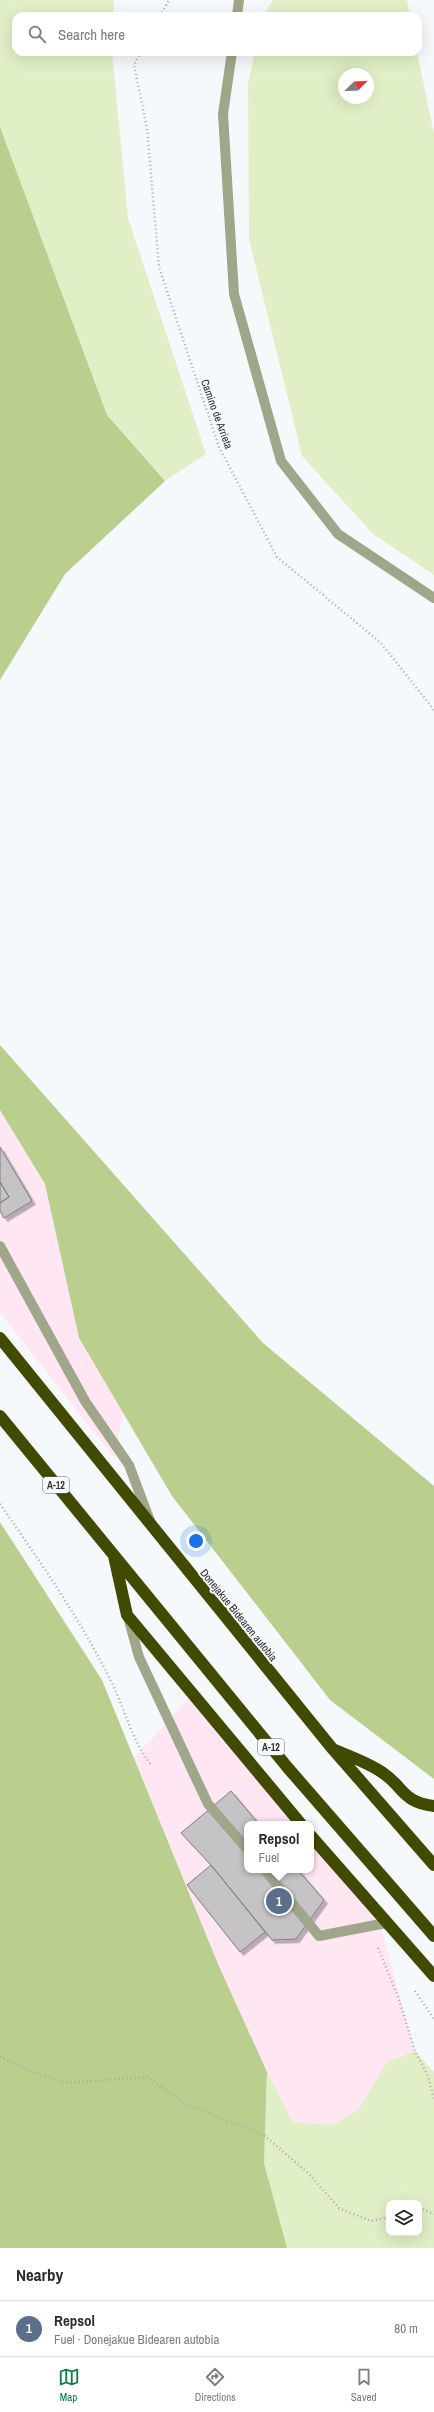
<!DOCTYPE html>
<meta charset="utf-8">
<style>
body{margin:0;font-family:"Archivo Narrow",sans-serif;background:#f7f7f7;color:#2b2b33}
.controls{position:absolute;right:12px;bottom:12px;display:grid;overflow:hidden;border-radius:8px;box-shadow:0 4px 16px #0002}
.controls button{width:36px;height:36px;display:grid;place-items:center;padding:0;border:0;border-bottom:1px solid #e1e1e2;background:#fff;color:#2b2b33;font:20px sans-serif}
.compass{position:absolute;left:338px;top:68px;width:36px;height:36px;border-radius:50%;background:#fff;box-shadow:0 4px 16px #0002;rotate:66deg}
.you{position:absolute;left:196px;top:1541px;width:14px;height:14px;margin:-10px;border:3px solid #fff;border-radius:50%;background:#1a73e8;box-shadow:0 0 0 6px #1a73e833}
.badge{display:grid;place-items:center;width:26px;height:26px;border-radius:50%;background:#0b8043;color:#fff;font-size:13px;font-weight:700}
.pin{position:absolute;translate:-50% -50%;border:2px solid #fff;box-shadow:0 1px 4px #0006}
.popup{position:absolute;left:244px;top:1821px;width:70px;height:52px;box-sizing:border-box;display:grid;place-content:center;border-radius:8px;background:#fff;filter:drop-shadow(0 1px 3px #0005);font-size:13px;white-space:nowrap;color:#7c7c81}
.popup b{font-size:15px;color:#2b2b33}
.popup::after{content:'';position:absolute;left:50%;top:100%;margin-left:-8px;border:8px solid transparent;border-top-color:#fff}
.list{margin:0;padding:0;list-style:none}
h2{display:flex;justify-content:space-between;align-items:center;height:52px;margin:0;padding:0 16px;font-size:17px}
h2 small{font-size:13px;font-weight:400;color:#7c7c81}
.list li{display:grid;grid-template-columns:26px 1fr auto;gap:12px;align-items:center;box-sizing:border-box;height:56px;padding:0 16px;border-top:1px solid #e1e1e2}
.list b{display:block;font-size:15px;white-space:nowrap}
.list p{margin:0;font-size:13px;white-space:nowrap;color:#7c7c81}
.list em{font-size:13px;font-style:normal;color:#7c7c81}
.icon{flex:none;width:22px;height:22px;fill:none;stroke:currentColor;stroke-width:2;stroke-linecap:round;stroke-linejoin:round}
.map{position:relative;flex:none;width:434px;height:2248px;overflow:hidden}
.search{position:absolute;background:#fff;box-shadow:0 4px 16px #0002;left:12px;right:12px;top:12px;height:44px;display:flex;align-items:center;gap:10px;box-sizing:border-box;padding:0 14px;border-radius:12px;color:#7c7c81;font-size:15px}
.sheet{height:108px;background:#fff}
nav{display:flex;justify-content:space-around;align-items:center;box-sizing:border-box;height:56px;border-top:1px solid #e1e1e2;background:#fff;font-size:11px;color:#7c7c81}
nav a{display:grid;justify-items:center;gap:2px}
nav .on{color:#0b8043}
.map>svg:first-child{display:block}
.commercial{fill:#fee7f3}
.green{fill:#e0efc6;fill-rule:evenodd}
.forest{fill:#bacf8e}
.building{fill:#c5c3c6;stroke:#7f7d80;filter:url(#shadow)}
.lines{fill:none;stroke-linecap:round;stroke-linejoin:round}
.path{stroke:#a8abac;stroke-width:2.5;stroke-dasharray:1 3;stroke-linecap:butt}
.minor{stroke:#a0a68a;stroke-width:10}
.highway{stroke:#414a00;stroke-width:12}
.labels{text-anchor:middle;dominant-baseline:central;stroke-width:4;stroke-linejoin:round;paint-order:stroke}
.shield{fill:#f5f9fb;stroke:#696b6c;stroke-width:1}
.shield-label{font-size:10px;font-weight:bold;fill:#2d2e2f}
.street-label{font-size:11px;fill:#2d2e2f;stroke:#f5f9fb}
</style>
<div class="map">
<svg width="434" height="2248" viewBox="0 0 434 2248">
<defs>
<filter id="shadow"><feDropShadow dx="3.5" dy="3.5" stdDeviation="0" flood-color="#0004"/></filter>
</defs>
<rect width="100%" height="100%" fill="#f5f9fb"/>
<path class="commercial" d="M0,1110L45,1184L79,1338L123,1412L115,1459L0,1313Z
M189,1697L298,1824H247V1870H311V1839L378,1917L415,2051L387,2062L359,2109L333,2125L293,2122L267,2072L218,1964L134,1758Z"/>
<path class="green" d="M0,0H114L113,16H16V52H112L128,218L206,454L165,481L107,415L0,127Z
M273,0H407L410,16H263Z
M255,52H417L434,134V575L373,534L302,456L249,239L248,83ZM344,74H368V98H344Z
M415,2051L434,2072V2248H287L264,2163L267,2072L293,2122L333,2125L359,2109L387,2062ZM389,2203H419V2233H389Z"/>
<path class="forest" d="M0,127L107,415L165,481L65,574L0,680Z
M0,1045L263,1343L434,1486V1779L330,1700L172,1496L79,1338L45,1184L0,1110Z
M0,1522L102,1680L218,1964L267,2072L264,2163L287,2248H0Z"/>
<path class="building" d="M0,1147L32,1201L4,1218L0,1211V1203L9,1197L0,1182Z
M0,1182L9,1197L0,1203Z
M231,1791L259,1824H247V1870H298L324,1900L296,1939L272,1940L211,1865L181,1833Z
M211,1865L265,1932L240,1952L187,1885Z"/>
<g class="lines">
<path class="path" d="M160,16L169,0
M141,52L134,65L147,128L159,267L219,447L277,557L381,643L434,710
M0,1504C39,1560 78,1616 109,1677C124,1706 131,1739 151,1765
M378,1948L398,1997L415,2051L428,2076L434,2099
M415,1991L434,2019
M0,2057L31,2071L65,2083L147,2077L187,2104L265,2136L308,2173L340,2209L372,2221L389,2217
M419,2208L434,2214"/>
<path class="minor" d="M237,16L239,0
M232,52L223,114L234,294L281,461L338,534L434,598
M0,1246L85,1401L129,1465L150,1521
M128,1617L139,1657L208,1804L247,1849
M265,1870L319,1936L386,1923"/>
<path class="highway" d="M0,1338L331,1747L434,1865
M0,1416L288,1768L434,1936
M114,1556L127,1615L301,1824
M335,1750C351,1757 369,1763 383,1773C404,1787 402,1802 434,1806
M311,1836L434,1976"/>
</g>
<g class="labels">
<g class="shield">
<rect x="43" y="1477" width="26" height="16" rx="3"/>
<rect x="258" y="1739" width="26" height="16" rx="3"/>
</g>
<g class="shield-label">
<text x="56" y="1485">A-12</text>
<text x="271" y="1747">A-12</text>
</g>
<g class="street-label">
<text transform="translate(217 414) rotate(70)">Camino de Arrieta</text>
<text transform="translate(239 1615) rotate(51)">Donejakue Bidearen autobia</text>
</g>
</g>
</svg>
<div class="controls">
<button><svg class="icon" aria-label="layers" viewBox="0 0 24 24"><path d="M12 4l9 5-9 5-9-5zM3 14l9 5 9-5"/></svg></button>
</div>
<svg class="compass" viewBox="-18 -18 36 36"><path d="M0-13l5 13h-10z" fill="#e53935"/><path d="M0 13l5-13h-10z" fill="#7c7c81"/></svg>
<div class="you"></div>
<div class="pin badge" style="left:279px;top:1901px;background:#5c6f8a">1</div>
<div class="popup"><b>Repsol</b>Fuel</div>
<div class="search"><svg class="icon" aria-label="search" viewBox="0 0 24 24"><circle cx="10" cy="10" r="6"/><path d="M15 15l6 6"/></svg>Search here</div>
</div>
<section class="sheet">
<h2>Nearby<small></small></h2>
<ul class="list">
<li><span class="badge" style="background:#5c6f8a">1</span><div><b>Repsol</b><p>Fuel · Donejakue Bidearen autobia</p></div><em>80 m</em></li>
</ul>
</section>
<nav>
<a class="on"><svg class="icon" aria-label="map" viewBox="0 0 24 24"><path d="M3 6l6-2 6 2 6-2v14l-6 2-6-2-6 2zM9 4v14M15 6v14"/></svg>Map</a>
<a><svg class="icon" aria-label="directions" viewBox="0 0 24 24"><path d="M12 3l9 9-9 9-9-9zM9 14v-3h6M13 9l2 2-2 2"/></svg>Directions</a>
<a><svg class="icon" aria-label="saved" viewBox="0 0 24 24"><path d="M7 4h10v16l-5-4-5 4z"/></svg>Saved</a>
</nav>
